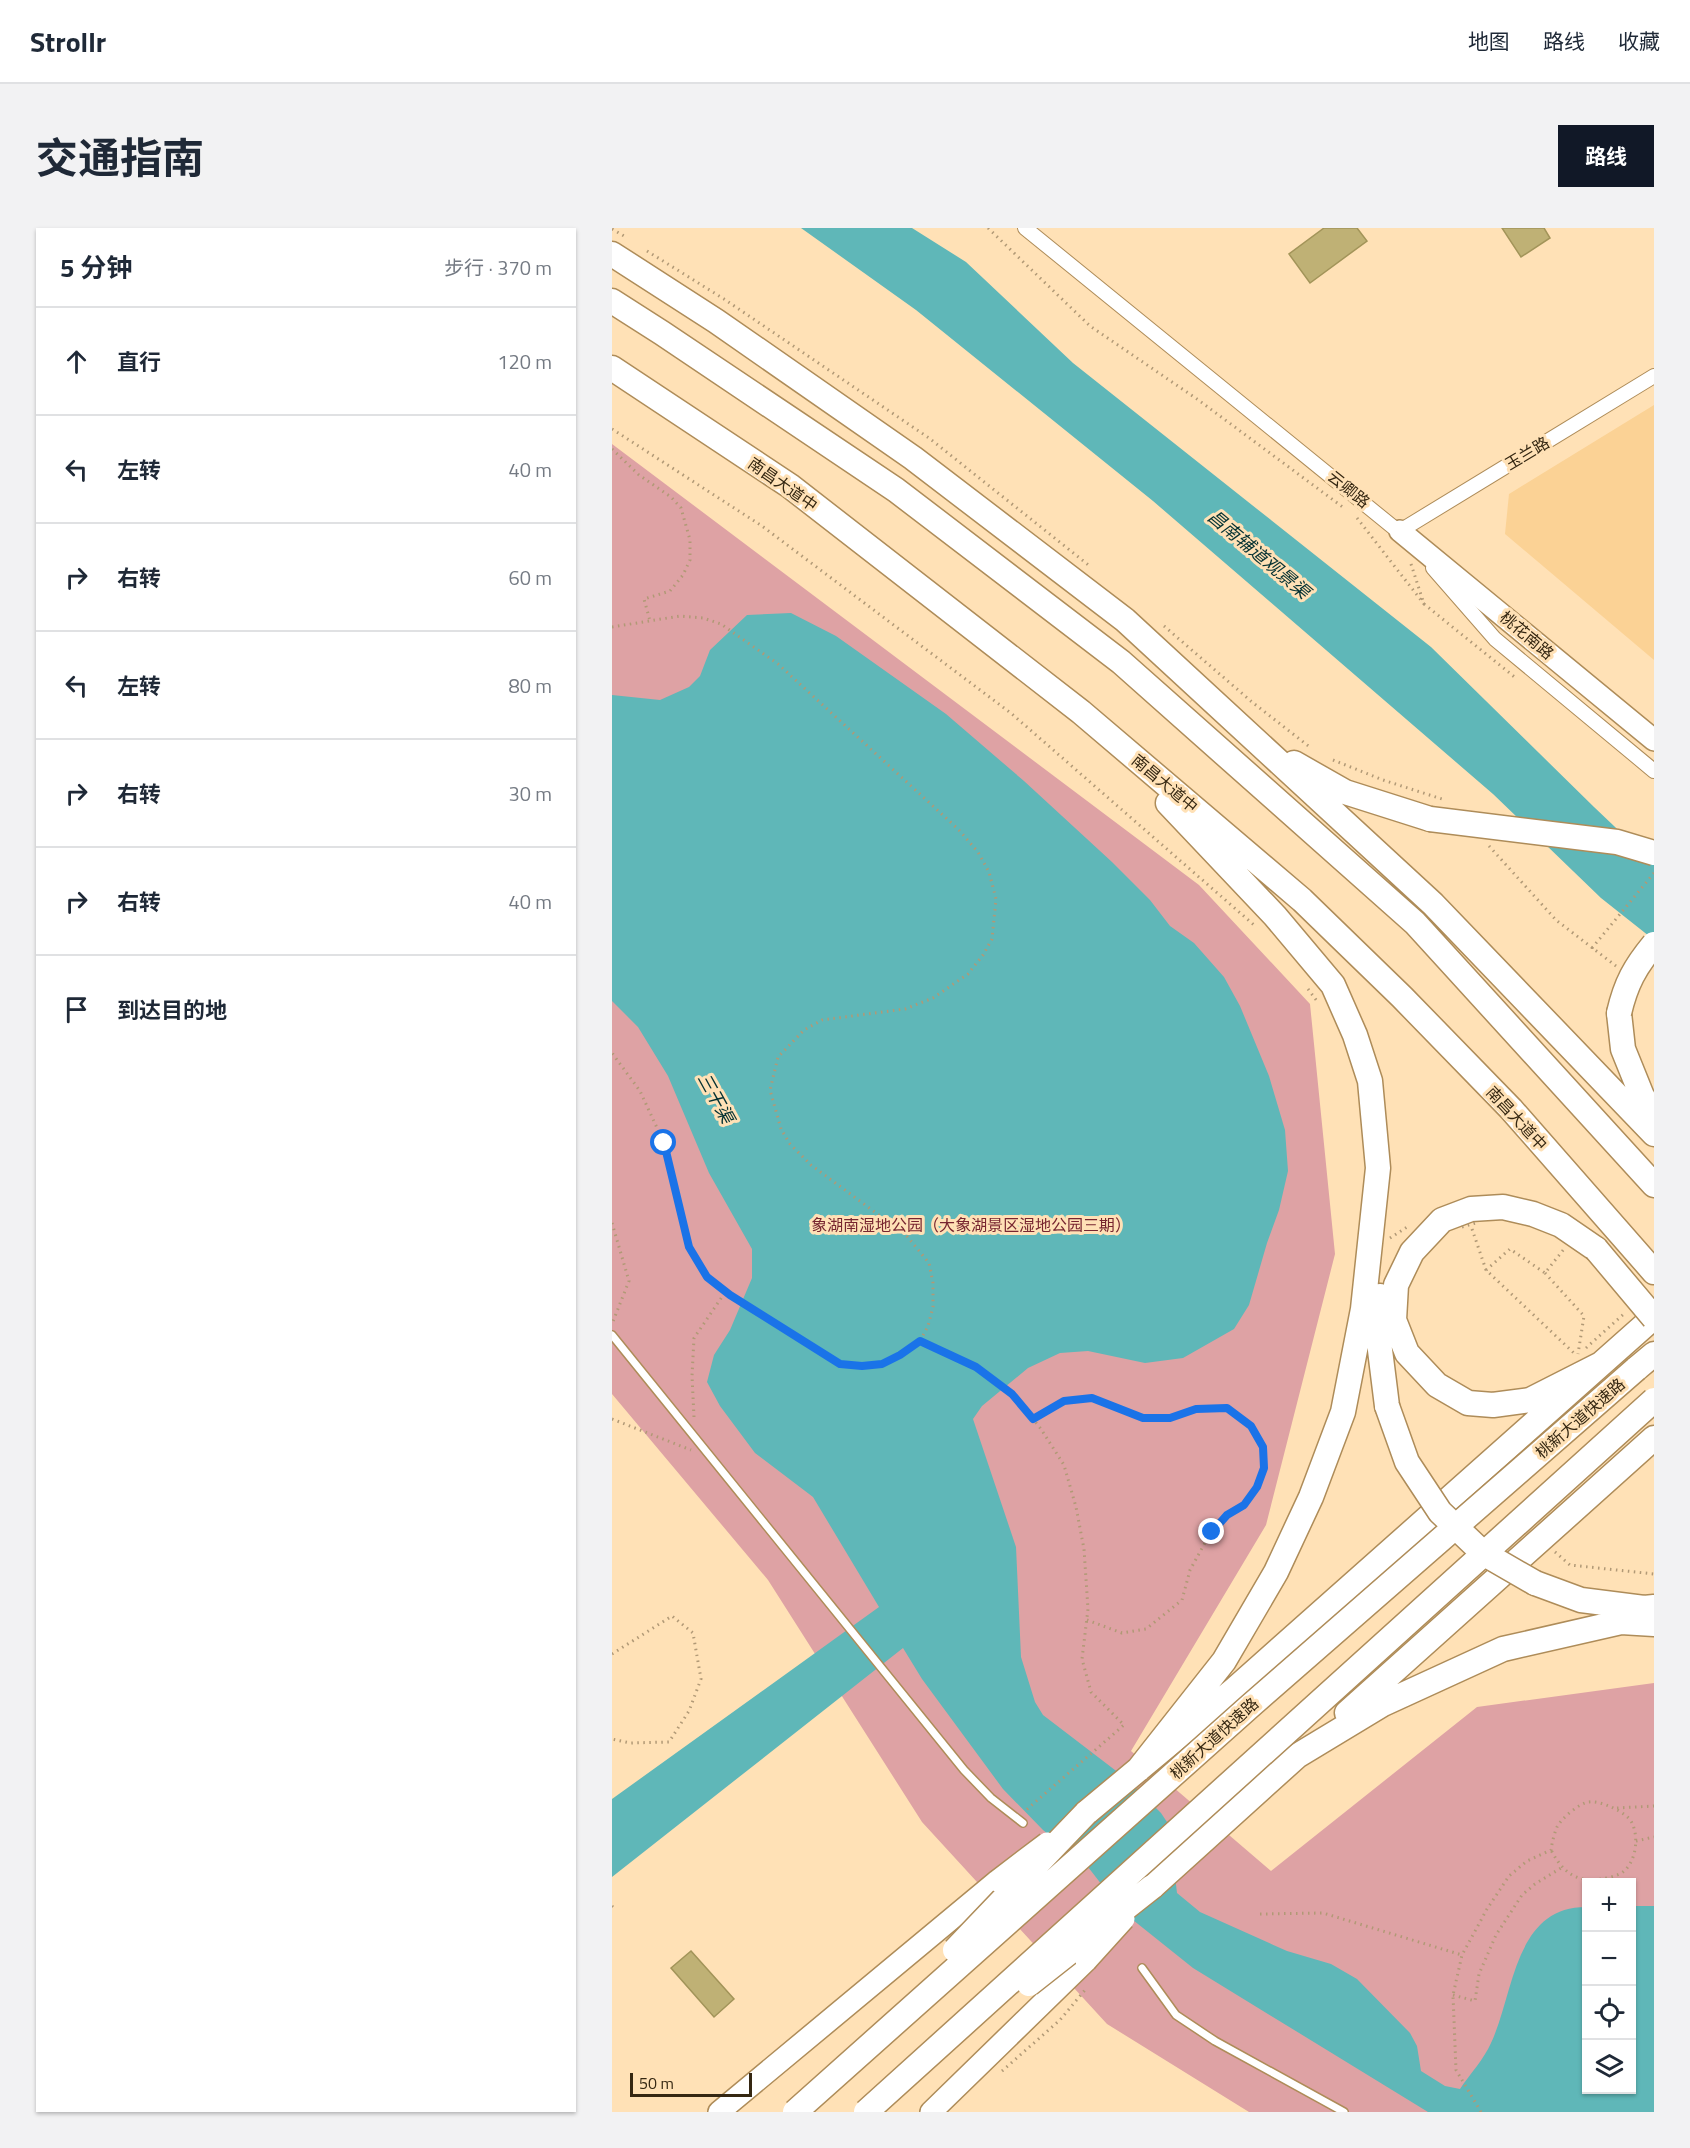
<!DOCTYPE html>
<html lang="zh">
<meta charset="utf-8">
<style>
body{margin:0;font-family:"Titillium Web","Noto Sans SC",sans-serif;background:#f2f2f3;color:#1f2937}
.controls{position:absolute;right:18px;bottom:18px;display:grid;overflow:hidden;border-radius:0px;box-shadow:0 2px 4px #0004}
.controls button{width:54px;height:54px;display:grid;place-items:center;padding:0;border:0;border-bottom:2px solid #e0e1e3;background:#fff;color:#1f2937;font:30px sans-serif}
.scale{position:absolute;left:18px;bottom:15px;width:122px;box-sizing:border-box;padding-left:6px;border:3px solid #352712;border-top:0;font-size:16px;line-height:21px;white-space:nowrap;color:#352712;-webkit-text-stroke:4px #ffe1b6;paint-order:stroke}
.stop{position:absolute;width:18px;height:18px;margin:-14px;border:4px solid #1a73e8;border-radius:50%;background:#fff}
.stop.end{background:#1a73e8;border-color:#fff;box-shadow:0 2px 6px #0008}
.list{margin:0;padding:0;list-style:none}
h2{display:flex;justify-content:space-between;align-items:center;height:78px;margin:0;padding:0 24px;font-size:26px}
h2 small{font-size:20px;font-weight:400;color:#747a83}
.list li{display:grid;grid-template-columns:39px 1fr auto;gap:18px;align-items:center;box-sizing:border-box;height:108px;padding:0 24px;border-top:2px solid #e0e1e3}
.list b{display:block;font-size:22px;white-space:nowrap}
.list em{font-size:20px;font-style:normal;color:#747a83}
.icon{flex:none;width:33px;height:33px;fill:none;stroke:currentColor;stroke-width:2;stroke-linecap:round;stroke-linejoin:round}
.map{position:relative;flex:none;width:1042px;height:1884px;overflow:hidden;border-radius:0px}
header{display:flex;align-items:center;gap:36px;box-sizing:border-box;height:84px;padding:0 30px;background:#fff;border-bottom:2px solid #e0e1e3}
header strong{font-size:28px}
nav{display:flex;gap:33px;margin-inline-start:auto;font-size:21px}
.intro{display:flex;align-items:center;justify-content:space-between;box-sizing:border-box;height:144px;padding:0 36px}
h1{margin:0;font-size:42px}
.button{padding:15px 27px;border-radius:0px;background:#111827;color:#fff;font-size:21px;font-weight:700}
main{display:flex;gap:36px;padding:0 36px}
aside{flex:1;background:#fff;border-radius:0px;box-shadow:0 2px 4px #0004}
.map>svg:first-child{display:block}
.built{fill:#fbd295}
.green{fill:#dea2a4;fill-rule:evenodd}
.water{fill:#5fb7b8}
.building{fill:#bfb175;stroke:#a29459;stroke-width:1.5}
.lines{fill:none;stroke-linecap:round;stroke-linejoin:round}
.lane-casing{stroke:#ae8c59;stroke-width:10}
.street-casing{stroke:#ae8c59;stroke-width:16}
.primary-casing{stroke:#ae8c59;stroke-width:24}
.highway-casing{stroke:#ae8c59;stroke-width:27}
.path{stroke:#b19976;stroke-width:3;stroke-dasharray:1.5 4.5;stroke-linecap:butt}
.lane{stroke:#fff;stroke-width:7}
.street{stroke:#fff;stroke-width:14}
.primary{stroke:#fff;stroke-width:21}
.highway{stroke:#fff;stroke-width:24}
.primary-bridge-casing{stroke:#ae8c59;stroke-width:24;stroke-linecap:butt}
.highway-bridge-casing{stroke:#ae8c59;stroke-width:27;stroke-linecap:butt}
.path-bridge{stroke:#b19976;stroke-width:3;stroke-dasharray:1.5 4.5;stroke-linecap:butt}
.primary-bridge{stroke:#fff;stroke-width:21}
.highway-bridge{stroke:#fff;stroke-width:24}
.route{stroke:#1a73e8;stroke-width:8}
.labels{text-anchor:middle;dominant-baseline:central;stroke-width:6;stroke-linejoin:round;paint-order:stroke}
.street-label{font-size:16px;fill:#352712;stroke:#ffe1b6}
.park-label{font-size:16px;fill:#772530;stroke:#ffe1b6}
.water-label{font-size:18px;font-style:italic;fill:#043132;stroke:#ffe1b6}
</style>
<header>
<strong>Strollr</strong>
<nav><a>地图</a><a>路线</a><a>收藏</a></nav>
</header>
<div class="intro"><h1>交通指南</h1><a class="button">路线</a></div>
<main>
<aside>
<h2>5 分钟<small>步行 · 370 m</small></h2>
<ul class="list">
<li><svg class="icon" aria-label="ahead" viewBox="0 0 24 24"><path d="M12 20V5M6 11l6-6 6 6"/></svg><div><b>直行</b></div><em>120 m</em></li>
<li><svg class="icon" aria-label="left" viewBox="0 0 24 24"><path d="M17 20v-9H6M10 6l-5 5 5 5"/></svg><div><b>左转</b></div><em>40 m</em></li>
<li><svg class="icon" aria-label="right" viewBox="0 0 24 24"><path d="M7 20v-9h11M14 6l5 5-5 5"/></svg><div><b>右转</b></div><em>60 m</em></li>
<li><svg class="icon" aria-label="left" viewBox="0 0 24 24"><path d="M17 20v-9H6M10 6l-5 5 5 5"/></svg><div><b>左转</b></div><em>80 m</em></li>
<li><svg class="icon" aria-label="right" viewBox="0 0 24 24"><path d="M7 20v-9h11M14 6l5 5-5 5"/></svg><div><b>右转</b></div><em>30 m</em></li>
<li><svg class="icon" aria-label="right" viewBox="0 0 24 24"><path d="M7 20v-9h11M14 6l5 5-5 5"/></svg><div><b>右转</b></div><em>40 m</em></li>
<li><svg class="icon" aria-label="arrive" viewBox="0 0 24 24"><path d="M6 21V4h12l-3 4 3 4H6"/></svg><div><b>到达目的地</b></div></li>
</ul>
</aside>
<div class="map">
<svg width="1042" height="1884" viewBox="0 0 1042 1884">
<rect width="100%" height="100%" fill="#ffe1b6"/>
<path class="built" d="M1042,177V432L893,306L897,266Z"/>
<path class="green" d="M0,216L587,657L698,776L723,1026L654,1297L519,1523L659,1643L865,1479L1042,1455V1884H637L495,1796L310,1594L156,1352L0,1166ZM975,1654H1020V1862H975Z"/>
<path class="water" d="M189,0H300L354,34L461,135L819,419L982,579L1042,636V712L989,670L881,566L541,273L304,82Z
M179,385L224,408L334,486L412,553L500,634L538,672L558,698L582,715L612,749L628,778L657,848L673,902L676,943L667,982L655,1015L637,1077L622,1101L571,1130L533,1135L476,1123L448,1125L416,1140L370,1178L361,1191L404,1319L409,1429L423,1474L431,1487L516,1552L549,1585L557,1597L565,1665L588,1684L675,1723L719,1736L745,1751L798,1805L805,1818L809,1843L833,1858L848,1861C858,1846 872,1831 879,1815C902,1766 902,1679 974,1679L975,1862H1020V1678H1042V1884H816L581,1740L511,1684L476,1639L431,1602L391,1561L310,1451L291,1420L0,1649V1571L267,1379L201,1269L143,1225L108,1178L95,1154L102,1127L118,1102L140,1050V1021L97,945L56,848L26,799L0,773V467L48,472L77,459L88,448L98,422L135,387Z"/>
<path class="building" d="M712,0H745L755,13L698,55L677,26Z
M890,0H932L938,10L909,29Z
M79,1723L122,1771L102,1789L59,1740Z"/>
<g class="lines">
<defs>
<path id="lane" d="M0,1107L352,1542L379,1570L411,1595
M530,1740L564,1787L603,1813L732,1884"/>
<path id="street" d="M413,0L792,308
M788,303L1042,148
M821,340L883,411L1042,543"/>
<path id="primary" d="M788,303L1042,512
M107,1884L385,1653
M319,1884L474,1733"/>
<path id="highway" d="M0,26L104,93L301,230L513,392L821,676L1042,906
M0,73L50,105L284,262L509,434L803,695L1042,957
M0,140L178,258L469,484L690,672L790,769L899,881L1042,1044
M682,535L733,564L818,591
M1007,785L1011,821L1030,868L1042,887
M984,1021L949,997L921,986L891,979L859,981L830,992L800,1024L784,1057L782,1092L795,1125L825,1157L856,1175L881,1177L918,1172L989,1136L1042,1089
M768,1068L767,1114L775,1178
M1024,1141L1042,1126
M923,1355L969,1372L1032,1380L1042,1379
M735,1485L1042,1210
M526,1542L612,1433L664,1344L699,1269L731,1184L751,1081L766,940L758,853L743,807L721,757L663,688L556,575
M474,1585L623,1461L989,1136
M540,1659L685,1528L771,1476L891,1421L1009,1394L1042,1396"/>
</defs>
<use href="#lane" class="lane-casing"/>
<use href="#street" class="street-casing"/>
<use href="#primary" class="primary-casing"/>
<use href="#highway" class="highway-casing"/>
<path class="path" d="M376,0L478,98L585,171L732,280
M0,1L12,8
M35,23L112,71L317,210L479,339
M0,201L150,298L400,486L642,697
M0,221L27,247L59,269L69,280L78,312V332L71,347L58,363L32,371L38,393
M745,290L812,376
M799,336L812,376L905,451
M552,398L640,474L699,520
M0,399L68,388L91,390L109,396L166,436L346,601L366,624L377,644L384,671L380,711L371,727L356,746L321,770L293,781L210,792L192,802L166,829L158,862L169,901L178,916L199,937L294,1007L317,1035L321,1055V1079L316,1098L308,1113L288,1127L270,1136L250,1138L228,1136L119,1067L95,1049L77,1019L52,915L28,863L0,825
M721,532L771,552L830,571
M877,618L944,692L1004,738
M980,720L1042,645
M696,761L705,773
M0,995L17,1053L0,1096
M860,1001L874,1042L964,1127
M778,1010L795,999
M874,1042L898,1021L933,1045L952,1021
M933,1045L972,1088L966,1126
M308,1113L364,1139L400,1165L429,1201L452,1237L464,1279L472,1321L476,1381L470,1431L479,1464L512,1497L413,1583
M974,1120L1014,1084
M82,1189L80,1148L82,1110L114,1063
M0,1191L79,1222
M421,1191L452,1173L480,1170L531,1190H558L584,1181L615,1180L639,1198L651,1219L652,1240L645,1259L632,1277L615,1287L599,1304L578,1342L570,1372L534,1401L510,1405L475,1392
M943,1324L958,1337L1042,1346
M0,1426L60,1388L81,1405L89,1451L77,1483L57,1514L18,1515L0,1511
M1005,1580L1042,1578
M1024,1613L1042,1609
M0,1678L1,1679
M648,1686L711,1685L850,1727
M841,1767L863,1773L867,1746L884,1707L910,1667L923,1656L949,1640
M390,1843L448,1792L473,1762
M869,1884L844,1842L841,1767L850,1727L875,1681L897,1648L915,1633L939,1622C940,1615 942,1606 945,1599C949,1591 967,1575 977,1574C984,1573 992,1576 999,1579C1006,1582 1017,1588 1020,1595C1027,1609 1024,1633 1012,1643C1006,1649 989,1651 981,1652C959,1652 948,1639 939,1622"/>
<use href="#lane" class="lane"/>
<use href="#street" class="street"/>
<use href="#primary" class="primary"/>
<use href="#highway" class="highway"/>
<defs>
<path id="primary-bridge" d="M385,1653L435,1615
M474,1733L512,1691"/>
<path id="highway-bridge" d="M818,591L1005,614L1042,625
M1007,785C1014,755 1023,739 1042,716
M984,1021L1042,1090
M775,1178L795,1234L828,1284L871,1325L923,1355
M343,1722L474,1585
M417,1756L540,1659
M183,1884L637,1479L1024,1141
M254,1884L1042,1172"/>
</defs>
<use href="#primary-bridge" class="primary-bridge-casing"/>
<use href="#highway-bridge" class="highway-bridge-casing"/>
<path class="path-bridge" d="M850,999L867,994"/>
<use href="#primary-bridge" class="primary-bridge"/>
<use href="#highway-bridge" class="highway-bridge"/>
</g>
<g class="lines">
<path class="route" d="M52,915L77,1019L95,1049L118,1067L228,1136L250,1138L270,1136L288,1127L308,1113L364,1139L400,1166L421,1191L452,1173L480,1170L531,1190H558L584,1181L615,1180L639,1198L651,1219L652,1240L645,1259L632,1277L615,1287L600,1304"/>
</g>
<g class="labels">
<g class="street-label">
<text transform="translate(915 225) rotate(-31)">玉兰路</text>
<text transform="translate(171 256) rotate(35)">南昌大道中</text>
<text transform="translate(737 261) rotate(39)">云卿路</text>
<text transform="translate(915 407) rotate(40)">桃花南路</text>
<text transform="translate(553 555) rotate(40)">南昌大道中</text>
<text transform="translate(905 890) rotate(47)">南昌大道中</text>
<text transform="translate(968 1190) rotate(-41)">桃新大道快速路</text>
<text transform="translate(602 1510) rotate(-42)">桃新大道快速路</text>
</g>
<g class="park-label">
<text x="359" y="997">象湖南湿地公园（大象湖景区湿地公园三期）</text>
</g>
<g class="water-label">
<text transform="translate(647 326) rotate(40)">昌南辅道观景渠</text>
<text transform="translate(104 870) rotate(61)">三干渠</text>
</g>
</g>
</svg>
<div class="controls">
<button>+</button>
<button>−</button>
<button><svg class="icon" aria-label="locate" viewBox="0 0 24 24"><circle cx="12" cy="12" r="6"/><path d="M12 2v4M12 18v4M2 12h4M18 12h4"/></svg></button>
<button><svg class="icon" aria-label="layers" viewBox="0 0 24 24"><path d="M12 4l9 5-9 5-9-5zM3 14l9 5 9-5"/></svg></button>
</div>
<div class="scale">50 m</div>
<div class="stop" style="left:52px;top:915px"></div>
<div class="stop end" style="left:600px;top:1304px"></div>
</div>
</main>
